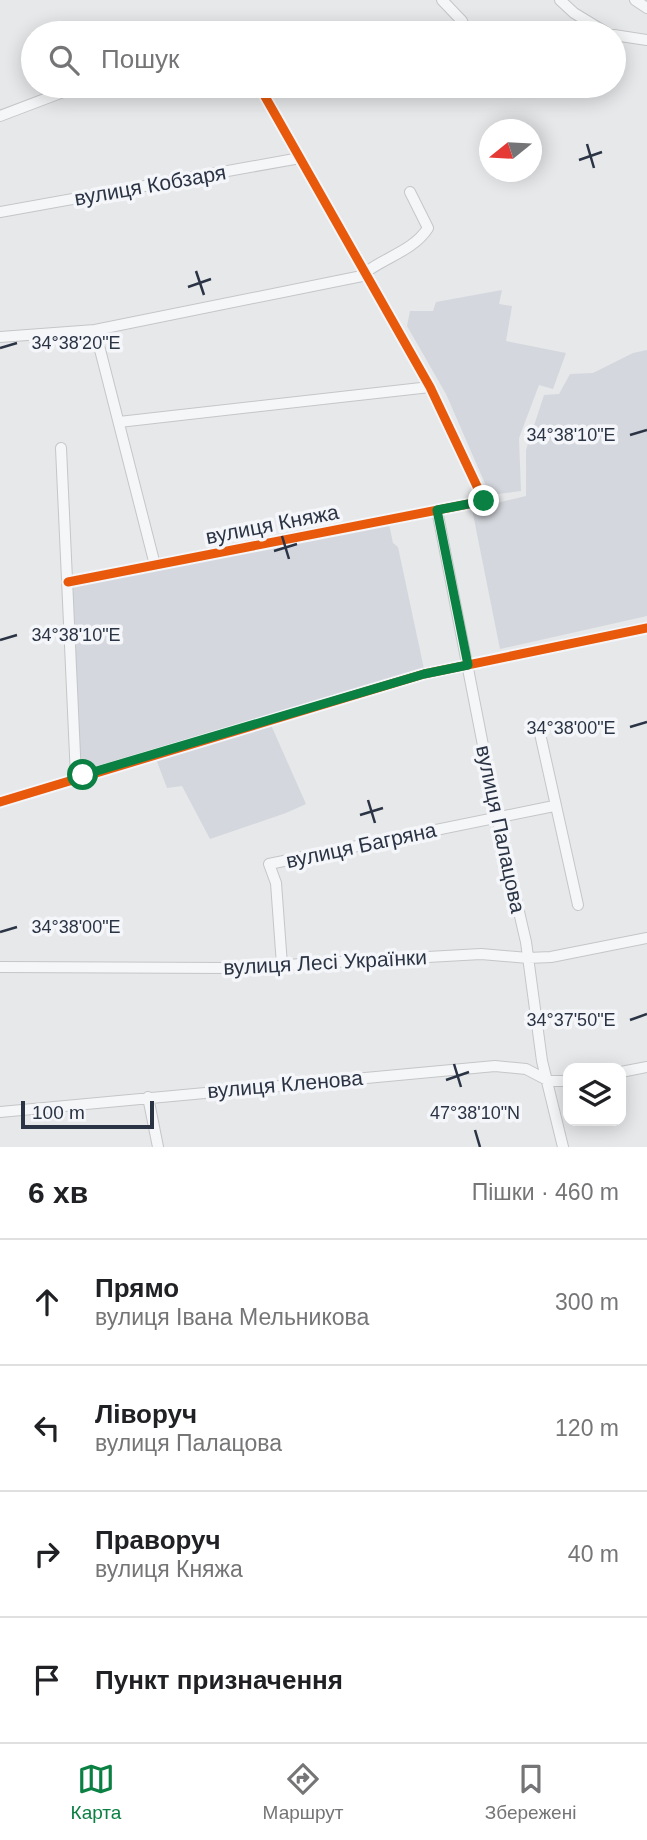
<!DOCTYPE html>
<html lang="uk">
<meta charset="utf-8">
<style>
body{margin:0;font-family:Helvetica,sans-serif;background:#f2f2f2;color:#202124}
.controls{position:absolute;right:21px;bottom:21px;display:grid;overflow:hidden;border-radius:14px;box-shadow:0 4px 18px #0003}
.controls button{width:63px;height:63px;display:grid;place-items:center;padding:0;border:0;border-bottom:2px solid #e0e0e0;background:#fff;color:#202124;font:35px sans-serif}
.compass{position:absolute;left:479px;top:119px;width:63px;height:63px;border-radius:50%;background:#fff;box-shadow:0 4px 18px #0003;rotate:252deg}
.scale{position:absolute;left:21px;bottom:18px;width:133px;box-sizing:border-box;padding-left:7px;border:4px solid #2b3445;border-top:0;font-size:19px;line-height:24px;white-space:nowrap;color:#2b3445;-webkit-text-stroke:5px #f4f6f9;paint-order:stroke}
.stop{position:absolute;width:21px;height:21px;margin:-16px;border:5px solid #0b8043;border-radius:50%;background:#fff}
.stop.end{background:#0b8043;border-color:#fff;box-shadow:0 2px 7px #0008}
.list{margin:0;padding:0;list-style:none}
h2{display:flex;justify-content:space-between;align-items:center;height:91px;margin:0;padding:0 28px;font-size:30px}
h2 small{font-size:23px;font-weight:400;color:#757577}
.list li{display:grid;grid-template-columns:46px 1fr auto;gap:21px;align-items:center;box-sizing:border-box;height:126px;padding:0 28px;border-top:2px solid #e0e0e0}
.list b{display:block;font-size:26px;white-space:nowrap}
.list p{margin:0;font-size:23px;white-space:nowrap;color:#757577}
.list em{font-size:23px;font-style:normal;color:#757577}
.icon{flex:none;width:38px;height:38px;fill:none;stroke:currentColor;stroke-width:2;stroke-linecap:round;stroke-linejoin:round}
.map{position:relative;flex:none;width:647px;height:1147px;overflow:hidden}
.search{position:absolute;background:#fff;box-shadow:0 4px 18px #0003;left:21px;right:21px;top:21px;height:77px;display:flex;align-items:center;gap:18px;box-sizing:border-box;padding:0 24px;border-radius:38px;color:#757577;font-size:26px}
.sheet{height:595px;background:#fff}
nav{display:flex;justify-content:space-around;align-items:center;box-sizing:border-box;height:98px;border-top:2px solid #e0e0e0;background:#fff;font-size:19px;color:#757577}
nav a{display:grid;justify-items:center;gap:4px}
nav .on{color:#0b8043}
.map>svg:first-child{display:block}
.built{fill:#d4d7dd}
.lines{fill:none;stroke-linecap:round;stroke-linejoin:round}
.minor-casing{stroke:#c4c6c8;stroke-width:12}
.minor{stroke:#f5f6f7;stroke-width:10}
.cycleway-casing{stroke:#f4f6f9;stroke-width:13}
.cycleway{stroke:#e8590c;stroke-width:9}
.route{stroke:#0b8043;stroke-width:9}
.ticks{fill:none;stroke:#2b3445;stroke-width:2.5}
.labels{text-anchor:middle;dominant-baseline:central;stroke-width:7;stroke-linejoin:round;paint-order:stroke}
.street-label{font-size:21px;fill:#2b3445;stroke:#f4f6f9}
.ticks-label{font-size:18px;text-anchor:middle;fill:#2b3445;stroke:#f4f6f9;stroke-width:7;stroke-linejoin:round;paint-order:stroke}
</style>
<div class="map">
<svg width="647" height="1147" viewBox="0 0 647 1147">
<rect width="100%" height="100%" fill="#e6e8ea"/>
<path class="built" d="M502,290L499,304L512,306L506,341L566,353L553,389L539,385L519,438L521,491L490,495L446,394L407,326L410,311H433L436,302Z
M647,350V616L500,649L472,509L526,496V450L544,395L559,394L570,374L593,373L633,353Z
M389,524L393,543L398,547L424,669L80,771L72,585Z
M271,725L306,804L286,813L210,839L182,786L167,788L156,759Z"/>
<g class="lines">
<defs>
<path id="minor" d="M442,0L462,21L467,33
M560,0L574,13L607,33
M635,0L647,8
M216,33L226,29L229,33
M614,35L647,40
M0,116L79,86
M0,212L300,158
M366,272C386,257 414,250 428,228L410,192
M95,330L155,565
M0,337L95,330L367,275
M119,422L430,387
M61,448L76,777
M437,510L497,817L526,942L542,1061L563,1147
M68,582L484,501L430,387L259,86
M539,729L578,905
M0,802L424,674L647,628
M282,965L276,883L269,864L554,806
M0,967L231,968L481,954L528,958L551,957L647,938
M621,1072L647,1067
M148,1097L158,1147
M0,1112L495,1066L526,1069L549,1081H568"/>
</defs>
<use href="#minor" class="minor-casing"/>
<use href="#minor" class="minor"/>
<defs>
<path id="cycleway" d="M68,582L484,501L430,387L259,86
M0,802L424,674L647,628"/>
</defs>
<use href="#cycleway" class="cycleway-casing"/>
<use href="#cycleway" class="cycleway"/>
</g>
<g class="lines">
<path class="route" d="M83,775L424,674L468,665L437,510L484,501"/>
</g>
<path class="ticks" d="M587,144L594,168M579,160L602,152M196,271L204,295M188,287L211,279M0,348L17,343M630,435L647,430M282,536L289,559M274,551L297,544M0,640L17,635M630,727L647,722M368,800L375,823M360,815L383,808M0,932L17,927M630,1020L647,1014M454,1064L461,1087M446,1080L469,1072M475,1130L480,1147"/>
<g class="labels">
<g class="street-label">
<text transform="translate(150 185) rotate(-10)">вулиця Кобзаря</text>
<text transform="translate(272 524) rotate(-11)">вулиця Княжа</text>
<text transform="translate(501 829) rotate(78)">вулиця Палацова</text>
<text transform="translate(361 845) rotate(-12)">вулиця Багряна</text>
<text transform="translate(325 962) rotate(-3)">вулиця Лесі Українки</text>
<text transform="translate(285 1084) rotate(-5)">вулиця Кленова</text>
</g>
</g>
<g class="ticks-label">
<text x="76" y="349">34°38'20"E</text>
<text x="571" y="441">34°38'10"E</text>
<text x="76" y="641">34°38'10"E</text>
<text x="571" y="734">34°38'00"E</text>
<text x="76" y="933">34°38'00"E</text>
<text x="571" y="1026">34°37'50"E</text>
<text x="475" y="1119">47°38'10"N</text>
</g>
</svg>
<div class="controls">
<button><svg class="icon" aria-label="layers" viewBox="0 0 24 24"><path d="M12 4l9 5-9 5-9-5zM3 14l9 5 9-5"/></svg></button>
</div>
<svg class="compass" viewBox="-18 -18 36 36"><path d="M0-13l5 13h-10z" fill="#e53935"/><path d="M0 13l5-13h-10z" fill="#757577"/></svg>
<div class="scale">100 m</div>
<div class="stop" style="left:83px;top:775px"></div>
<div class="stop end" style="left:484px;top:501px"></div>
<div class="search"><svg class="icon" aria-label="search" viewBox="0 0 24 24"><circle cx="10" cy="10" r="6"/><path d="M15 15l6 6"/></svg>Пошук</div>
</div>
<section class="sheet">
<h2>6 хв<small>Пішки · 460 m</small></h2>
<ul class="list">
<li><svg class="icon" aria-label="ahead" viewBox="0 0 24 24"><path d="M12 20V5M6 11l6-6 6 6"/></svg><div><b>Прямо</b><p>вулиця Івана Мельникова</p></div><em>300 m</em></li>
<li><svg class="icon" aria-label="left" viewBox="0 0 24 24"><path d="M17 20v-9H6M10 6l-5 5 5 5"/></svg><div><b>Ліворуч</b><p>вулиця Палацова</p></div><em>120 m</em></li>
<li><svg class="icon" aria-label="right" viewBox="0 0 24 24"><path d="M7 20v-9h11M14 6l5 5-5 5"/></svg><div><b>Праворуч</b><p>вулиця Княжа</p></div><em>40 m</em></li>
<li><svg class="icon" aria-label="arrive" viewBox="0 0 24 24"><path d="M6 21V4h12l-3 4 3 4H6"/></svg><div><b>Пункт призначення</b></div></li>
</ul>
</section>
<nav>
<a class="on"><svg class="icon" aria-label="map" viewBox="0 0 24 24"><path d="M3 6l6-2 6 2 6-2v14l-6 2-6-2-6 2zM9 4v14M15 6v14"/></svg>Карта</a>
<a><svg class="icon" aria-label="directions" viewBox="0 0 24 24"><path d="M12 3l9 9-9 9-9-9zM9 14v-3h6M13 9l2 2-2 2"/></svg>Маршрут</a>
<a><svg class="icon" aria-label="saved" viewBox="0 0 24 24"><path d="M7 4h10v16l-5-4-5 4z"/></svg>Збережені</a>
</nav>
